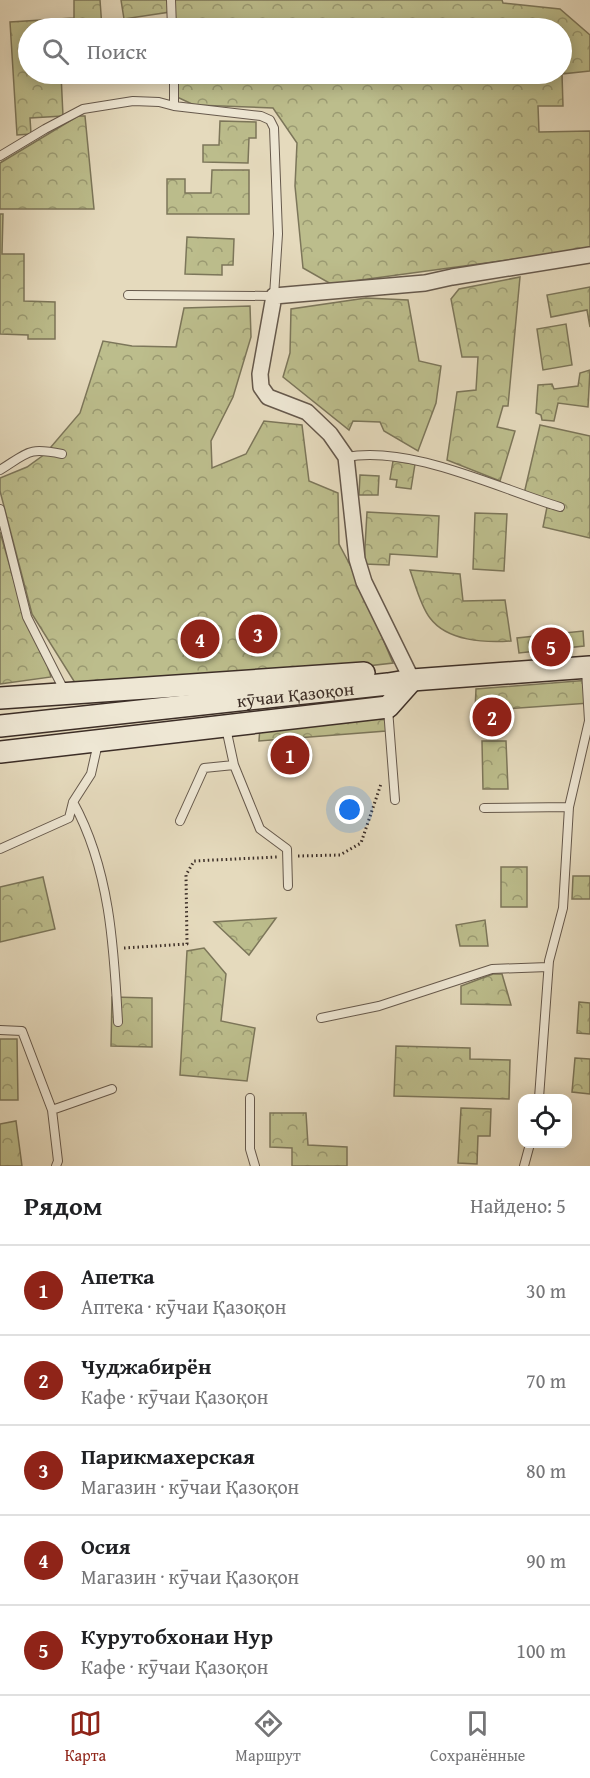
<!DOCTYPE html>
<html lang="ru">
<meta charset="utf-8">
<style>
body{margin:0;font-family:"Gentium Book Plus",serif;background:#f2f2f2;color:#202124}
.controls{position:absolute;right:18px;bottom:18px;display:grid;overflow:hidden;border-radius:12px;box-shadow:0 3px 15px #0003}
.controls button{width:54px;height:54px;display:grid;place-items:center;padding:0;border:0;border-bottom:2px solid #e0e0e0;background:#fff;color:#202124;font:30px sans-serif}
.you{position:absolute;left:350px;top:810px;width:21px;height:21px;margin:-15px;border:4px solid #fff;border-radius:50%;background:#1a73e8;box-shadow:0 0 0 9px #1a73e833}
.badge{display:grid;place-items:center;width:39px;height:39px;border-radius:50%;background:#8f2418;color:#fff;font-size:20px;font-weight:700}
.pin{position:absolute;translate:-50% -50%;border:3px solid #fff;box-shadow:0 2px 6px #0006}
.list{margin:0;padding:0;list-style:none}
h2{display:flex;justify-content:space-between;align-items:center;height:78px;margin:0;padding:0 24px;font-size:26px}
h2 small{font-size:20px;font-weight:400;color:#757577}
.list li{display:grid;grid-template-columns:39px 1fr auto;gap:18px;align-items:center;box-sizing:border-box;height:90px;padding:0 24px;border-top:2px solid #e0e0e0}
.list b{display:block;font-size:22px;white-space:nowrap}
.list p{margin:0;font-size:20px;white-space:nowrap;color:#757577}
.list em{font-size:20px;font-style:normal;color:#757577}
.icon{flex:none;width:33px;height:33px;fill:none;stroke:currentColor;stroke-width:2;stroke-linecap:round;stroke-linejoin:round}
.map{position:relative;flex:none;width:590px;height:1166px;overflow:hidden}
.search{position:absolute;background:#fff;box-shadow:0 3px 15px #0003;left:18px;right:18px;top:18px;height:66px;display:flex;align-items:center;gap:15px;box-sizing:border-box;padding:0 21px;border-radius:33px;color:#757577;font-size:22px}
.sheet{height:528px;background:#fff}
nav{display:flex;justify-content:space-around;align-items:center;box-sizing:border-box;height:84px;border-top:2px solid #e0e0e0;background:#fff;font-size:16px;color:#757577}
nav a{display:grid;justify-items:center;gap:3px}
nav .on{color:#8f2418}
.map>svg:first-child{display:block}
.forest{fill:url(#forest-crowns);stroke:#7c765a;stroke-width:1.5}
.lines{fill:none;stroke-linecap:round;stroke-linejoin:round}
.lane-casing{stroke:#66594c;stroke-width:10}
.street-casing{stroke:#66594c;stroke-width:18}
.secondary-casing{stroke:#3c2e27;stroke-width:24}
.path{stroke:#3c2e27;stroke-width:3;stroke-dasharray:1.5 3;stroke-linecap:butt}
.lane{stroke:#eee7d4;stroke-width:8}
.street{stroke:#eee7d4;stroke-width:15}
.secondary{stroke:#eee7d4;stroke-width:21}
.labels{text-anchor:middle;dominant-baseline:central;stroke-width:6;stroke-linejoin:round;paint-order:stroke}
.street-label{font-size:18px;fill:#3c2e27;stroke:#eee7d4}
</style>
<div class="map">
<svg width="590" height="1166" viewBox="0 0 590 1166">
<defs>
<pattern id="forest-crowns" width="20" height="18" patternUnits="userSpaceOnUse" patternTransform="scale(1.5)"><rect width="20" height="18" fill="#bcbd8c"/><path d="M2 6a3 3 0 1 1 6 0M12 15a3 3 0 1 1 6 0" fill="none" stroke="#9a9a72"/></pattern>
</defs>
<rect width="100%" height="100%" fill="#e5dabd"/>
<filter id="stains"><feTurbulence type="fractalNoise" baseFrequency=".00333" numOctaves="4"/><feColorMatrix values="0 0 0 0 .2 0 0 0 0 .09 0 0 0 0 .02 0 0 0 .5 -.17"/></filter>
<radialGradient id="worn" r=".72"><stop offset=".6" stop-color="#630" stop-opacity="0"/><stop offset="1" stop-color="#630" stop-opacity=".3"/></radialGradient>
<path class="forest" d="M74,0H100L102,28H28V74H61L63,116L30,118L31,134L17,135L10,22L74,18Z
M121,0H169L170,12L124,19Z
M174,0H502L503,3L560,9L590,35V71L562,74L563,106H538L539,132L590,131V249L331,284L303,268L295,186L297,143L273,108L194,105L177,97L176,74H562V28H175Z
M78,116H85L94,209H0V163Z
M220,121L256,122V138H249L248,163L203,162V145H219Z
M212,170H249V214H167V179H185V193H211Z
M0,214H3L2,254H24V301L55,302V339H28V335L0,334Z
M187,237L234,239L233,265H222V275L185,274Z
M520,277L508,406H503L497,427L515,431L500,481L447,460L457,392L476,390L478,357H462L451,299L459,289Z
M590,287V327L587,310L551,317L547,295Z
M366,298L408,300L419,361L441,366L436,403L418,451L384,431L380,422L353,421L349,430L283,377L290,353L291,309Z
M250,306L251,337L233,397L211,441L212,468L246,454L264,421L302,425L309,481L338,493L339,544L359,582L393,663L191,686L82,694L32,614L0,491V478L27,467L45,454L80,413L103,341L132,346L176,347L184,308Z
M566,324L572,365L543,370L537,329Z
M590,370L588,407L558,403L554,421L542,420L541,415L536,413L538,385L552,384L554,389L578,386L580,373Z
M540,425L590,436V538L543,527L547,507L562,511L563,504L524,494Z
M393,461L415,464L411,489L396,487L397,480L390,479Z
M360,475L379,476L378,495H359Z
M367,512L439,516L437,557L390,554L389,565L364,564Z
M475,513L507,514L504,571L473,569Z
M0,532L24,616L44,653L51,677L0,684Z
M410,570L460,574L463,601L505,600L511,641C485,643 447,641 430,618C421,607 415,584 410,570Z
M583,631L584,646L519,653L517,638Z
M590,680V703L475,711L476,689Z
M388,701L386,731L259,741L261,712Z
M482,741H506L508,789H483Z
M501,867H527V907H501Z
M573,876H590V899H572Z
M43,877L55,929L0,942V887Z
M276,918L249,955L214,922Z
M485,920L488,946H460L456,925Z
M204,948L226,974L221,1021L255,1028L247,1081L180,1075L187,951Z
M493,974H502L511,1005L461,1004V986Z
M112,997L152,998V1047L111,1046Z
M579,1002L590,1003V1034L577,1033Z
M0,1039H17L18,1100H0Z
M396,1046L470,1048V1059L510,1060L509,1099L394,1096Z
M575,1058L590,1059V1094L572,1092Z
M461,1108L491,1109L490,1136H478L477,1164L458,1163Z
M270,1113H306L308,1145L347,1147V1166H292V1148L270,1147Z
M16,1121L22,1166H0V1124Z"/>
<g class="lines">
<defs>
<path id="lane" d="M171,0L172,28
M0,156L45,129L83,109L133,101L159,102L174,106V74
M128,295L274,296L278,234L274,128L270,120L261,116L174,106
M346,457C411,445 497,488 560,507
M0,470C29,452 28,447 62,454
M0,509L27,617L65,692
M388,709L395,800
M226,728L234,765L260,829L287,849L288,886
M73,802C110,869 114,948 118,1022
M484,808L569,807
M180,821L204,768L234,765
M0,849L69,818L73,802L91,774L98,743
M321,1018L379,1006L492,969L548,967
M0,1030L22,1031L52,1110L58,1161L56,1166
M250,1098V1149L255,1166
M539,1098L549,961L563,908L569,807L589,721L586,670
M52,1110L112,1089
M524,1166L530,1144"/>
<path id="street" d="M412,680L364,582L357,559L346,457L330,434L307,412L268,397L261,387L260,374L274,296L425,283L452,277L590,255"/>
<g id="secondary">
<path d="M0,698L364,673"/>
<path id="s1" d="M0,726L388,684L412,680L590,667"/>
<path d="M0,752L388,707L412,680"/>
</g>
</defs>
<use href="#lane" class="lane-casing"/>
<use href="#street" class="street-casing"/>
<use href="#secondary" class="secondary-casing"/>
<path class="path" d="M298,856L340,855L361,843L381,784
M124,948L187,944L186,875L194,861L277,857"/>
<use href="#lane" class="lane"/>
<use href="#street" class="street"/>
<use href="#secondary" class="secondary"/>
</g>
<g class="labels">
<g class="street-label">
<text stroke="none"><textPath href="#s1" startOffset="297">кӯчаи Қазоқон</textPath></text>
</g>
</g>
<rect width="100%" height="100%" filter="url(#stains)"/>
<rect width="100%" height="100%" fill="url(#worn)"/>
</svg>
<div class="controls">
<button><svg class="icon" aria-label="locate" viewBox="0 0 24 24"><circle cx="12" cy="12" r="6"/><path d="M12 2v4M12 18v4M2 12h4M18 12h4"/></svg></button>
</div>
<div class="you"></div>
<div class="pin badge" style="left:290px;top:755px">1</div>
<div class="pin badge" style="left:492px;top:717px">2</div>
<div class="pin badge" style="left:258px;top:634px">3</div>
<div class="pin badge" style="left:200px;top:639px">4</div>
<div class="pin badge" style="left:551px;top:647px">5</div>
<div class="search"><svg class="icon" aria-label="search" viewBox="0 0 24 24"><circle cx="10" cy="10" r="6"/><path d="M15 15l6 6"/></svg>Поиск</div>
</div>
<section class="sheet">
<h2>Рядом<small>Найдено: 5</small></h2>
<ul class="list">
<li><span class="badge">1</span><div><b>Апетка</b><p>Аптека · кӯчаи Қазоқон</p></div><em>30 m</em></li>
<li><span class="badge">2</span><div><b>Чуджабирён</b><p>Кафе · кӯчаи Қазоқон</p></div><em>70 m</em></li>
<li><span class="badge">3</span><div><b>Парикмахерская</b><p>Магазин · кӯчаи Қазоқон</p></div><em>80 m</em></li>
<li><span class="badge">4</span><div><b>Осия</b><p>Магазин · кӯчаи Қазоқон</p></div><em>90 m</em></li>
<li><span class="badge">5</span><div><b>Курутобхонаи Нур</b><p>Кафе · кӯчаи Қазоқон</p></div><em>100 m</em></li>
</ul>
</section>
<nav>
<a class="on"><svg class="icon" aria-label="map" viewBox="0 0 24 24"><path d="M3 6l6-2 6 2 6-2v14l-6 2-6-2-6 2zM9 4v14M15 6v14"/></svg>Карта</a>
<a><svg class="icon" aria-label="directions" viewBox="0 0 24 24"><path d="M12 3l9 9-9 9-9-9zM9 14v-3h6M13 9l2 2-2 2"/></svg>Маршрут</a>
<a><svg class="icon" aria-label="saved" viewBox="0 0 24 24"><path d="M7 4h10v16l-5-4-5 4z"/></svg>Сохранённые</a>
</nav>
